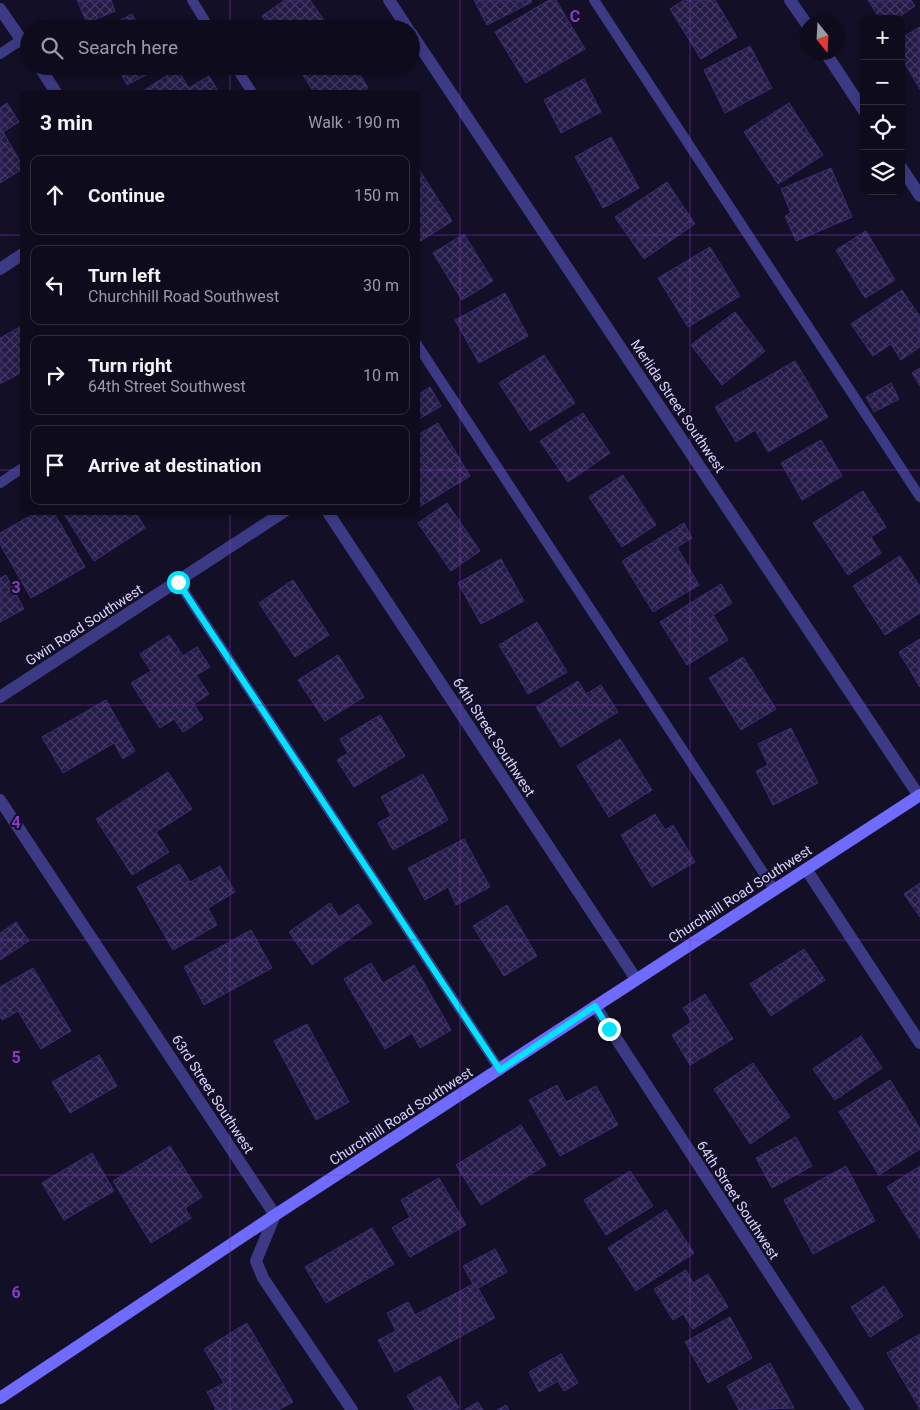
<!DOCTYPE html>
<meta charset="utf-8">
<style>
body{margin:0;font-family:Roboto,sans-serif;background:#171425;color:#f1f3f6}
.controls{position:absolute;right:15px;top:15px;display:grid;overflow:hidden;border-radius:10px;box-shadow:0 2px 8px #0003}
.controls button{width:45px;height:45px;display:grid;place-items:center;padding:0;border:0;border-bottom:1px solid #2e2b3b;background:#0e0b1c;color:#f1f3f6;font:25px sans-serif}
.compass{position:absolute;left:800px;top:15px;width:45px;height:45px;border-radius:50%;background:#0e0b1c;box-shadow:0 2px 8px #0003;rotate:162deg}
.stop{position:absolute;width:15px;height:15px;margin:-11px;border:4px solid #00e5ff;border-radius:50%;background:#fff}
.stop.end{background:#00e5ff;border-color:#fff;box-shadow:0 1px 5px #0008}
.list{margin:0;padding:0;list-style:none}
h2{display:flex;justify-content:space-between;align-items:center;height:65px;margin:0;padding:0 20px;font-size:21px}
h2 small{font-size:16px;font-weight:400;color:#9b9ba3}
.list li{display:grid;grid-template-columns:32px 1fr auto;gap:15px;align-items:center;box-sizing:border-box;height:80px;margin:0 10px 10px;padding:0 10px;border:1px solid #2e2b3b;border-radius:10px}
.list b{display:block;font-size:19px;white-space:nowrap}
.list p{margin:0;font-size:16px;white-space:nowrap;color:#9b9ba3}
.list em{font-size:16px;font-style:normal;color:#9b9ba3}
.icon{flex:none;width:28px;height:28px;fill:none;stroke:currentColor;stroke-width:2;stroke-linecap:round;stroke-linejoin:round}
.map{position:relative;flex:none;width:920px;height:1410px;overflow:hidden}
.search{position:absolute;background:#0e0b1c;box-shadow:0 2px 8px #0003;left:20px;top:20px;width:400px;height:55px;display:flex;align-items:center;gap:12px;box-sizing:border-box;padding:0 18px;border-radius:28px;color:#9b9ba3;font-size:19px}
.panel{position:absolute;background:#0e0b1c;box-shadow:0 2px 8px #0003;left:20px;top:90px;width:400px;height:425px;border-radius:10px}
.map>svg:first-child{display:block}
.building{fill:url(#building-cross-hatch);stroke:#3b2d73}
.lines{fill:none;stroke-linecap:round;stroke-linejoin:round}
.lane{stroke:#3d3a85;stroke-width:10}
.street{stroke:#3d3a85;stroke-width:12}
.secondary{stroke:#6f6bff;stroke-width:12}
.route{stroke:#00e5ff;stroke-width:6}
.grid{fill:none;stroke:#843dc5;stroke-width:1;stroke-opacity:0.55}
.labels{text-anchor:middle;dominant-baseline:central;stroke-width:4;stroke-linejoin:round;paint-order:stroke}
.street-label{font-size:14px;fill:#d9d4ff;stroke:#130f26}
.grid-label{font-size:16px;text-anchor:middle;font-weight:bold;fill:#843dc5;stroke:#130f26;stroke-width:4;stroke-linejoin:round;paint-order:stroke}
</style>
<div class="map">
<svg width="920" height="1410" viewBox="0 0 920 1410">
<defs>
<pattern id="building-cross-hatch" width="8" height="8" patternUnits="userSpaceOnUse" patternTransform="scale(1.25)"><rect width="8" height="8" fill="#241b47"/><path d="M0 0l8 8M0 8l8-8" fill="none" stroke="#433b63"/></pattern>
</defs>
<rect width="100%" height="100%" fill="#130f26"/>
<path class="building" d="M77,0H111L115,11L87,23Z
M285,0H310L330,29H271L262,16Z
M474,0H531L532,2L487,25Z
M549,0H556L585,49L526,83L495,32Z
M684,0H715L737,37L701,59L670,9Z
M868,0H911L915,6L896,19H880Z
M132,14L140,29H104Z
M920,27V89L901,57V38Z
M750,46L772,88L725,113L704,70Z
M117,66H161V67L127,85Z
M317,66H355L368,88L359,94H315L303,75Z
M177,69L189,88L209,76L220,94H138Z
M584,79L601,112L561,133L544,100Z
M7,103L19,122L3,132L24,168L0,183V108Z
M789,103L823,155L778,184L744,132Z
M611,137L639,188L603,208L575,157Z
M831,168L852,217L796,241L785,216L791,213L781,189Z
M420,171L452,221L416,244V173Z
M667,182L695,224L644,259L615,217Z
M866,231L895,280L865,298L836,250Z
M464,234L493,281L462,300L433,253Z
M710,247L740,296L688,327L658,278Z
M902,290L920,317V347L901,360L891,344L873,356L851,324Z
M505,293L528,336L479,363L455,320Z
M735,312L765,351L722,385L691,345Z
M20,327L24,334V371L0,384V338Z
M544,355L575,403L530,431L499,383Z
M795,361L828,417L768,452L755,430L736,442L715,407Z
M920,368V386L912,373Z
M891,383L899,399L874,412L866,397Z
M430,387L441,406L416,421V396Z
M583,413L610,453L568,482L540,441Z
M438,423L470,476L416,509V436Z
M821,440L842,476L802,500L781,463Z
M623,475L656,525L622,547L589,497Z
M863,491L886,527L871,537L881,553L848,575L813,523Z
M447,503L480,551L451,571L418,523Z
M39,511H53L85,567L31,598L0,544V533Z
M62,511H135L145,528L94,561Z
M684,523L692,538L677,547L699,585L653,612L622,561Z
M900,556L920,587V613L885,635L853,586Z
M501,559L524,601L481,624L458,583Z
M6,575L24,609L0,622V578Z
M293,580L329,635L295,657L259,603Z
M721,584L732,603L713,615L728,640L687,665L660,622Z
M537,622L567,672L528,694L499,645Z
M169,635L183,656L197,647L210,667L196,675L209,694L194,704L203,719L183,732L174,719L160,728L131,683L151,671L140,654Z
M920,639V687L899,652Z
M338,655L364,697L325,721L298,680Z
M743,657L776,709L741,730L709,678Z
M578,681L586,694L601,685L618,712L561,747L536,707Z
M106,700L135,751L123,759L114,743L63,773L42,737Z
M380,715L405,756L354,787L337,760L348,753L340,739Z
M791,728L818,783L773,805L756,771L768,765L758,744Z
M620,739L652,790L609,817L577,766Z
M168,772L192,809L156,832L169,852L132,875L96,819Z
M423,774L448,820L393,850L378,823L391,816L381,797Z
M655,814L665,830L673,825L695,862L652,887L621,835Z
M464,839L490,887L456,905L448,887L425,900L408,868Z
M179,864L190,882L220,866L235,892L208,908L217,925L173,950L137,887Z
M920,883V917L904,894Z
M330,903L339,917L358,904L372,923L312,965L289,932Z
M507,905L537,956L504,976L473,926Z
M16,922L29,941L0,960V933Z
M251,930L272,968L204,1005L184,967Z
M804,949L825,980L771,1016L750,984Z
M371,963L383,983L414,965L451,1030L420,1048L412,1033L385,1049L344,979Z
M33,968L71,1031L41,1049L18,1011L2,1020L0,1017V987Z
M705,994L733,1039L690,1065L672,1035L692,1022L683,1008Z
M307,1024L349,1102L316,1120L274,1041Z
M861,1036L882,1068L835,1100L813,1069Z
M99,1055L117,1086L70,1113L52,1082Z
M753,1063L790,1117L750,1144L714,1089Z
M890,1080L920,1129V1149L879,1175L839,1112Z
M557,1085L566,1102L596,1086L618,1125L560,1156L529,1100Z
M521,1125L546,1165L481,1205L456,1165Z
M796,1137L812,1166L772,1188L756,1158Z
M170,1146L202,1197L185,1208L191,1218L151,1243L113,1181Z
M92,1153L114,1191L64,1220L42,1183Z
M846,1166L875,1221L813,1254L784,1200Z
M920,1166V1239L887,1187Z
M630,1171L653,1206L606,1235L584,1200Z
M439,1178L466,1225L410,1257L392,1228L410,1217L401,1200Z
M666,1210L694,1253L636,1291L608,1248Z
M372,1228L394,1264L326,1303L305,1267Z
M495,1249L507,1272L478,1288L495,1318L395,1372L378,1340L396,1331L387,1313L408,1302L415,1315L473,1284L463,1266Z
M686,1270L693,1283L708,1274L728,1307L693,1329L683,1314L673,1320L654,1289Z
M884,1286L903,1316L870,1337L851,1307Z
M730,1317L752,1358L708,1383L685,1342Z
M247,1323L293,1402L278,1410H214L216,1409L207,1392L224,1383L204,1349Z
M920,1334V1409L887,1353Z
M561,1354L578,1383L564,1391L558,1381L539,1392L529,1372Z
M770,1363L794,1408L739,1410L727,1386Z
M440,1376L459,1408L456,1410H415L407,1396Z
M478,1402L483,1410H464Z
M506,1405L509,1410H497Z"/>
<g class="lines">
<path class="lane" d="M192,0L210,29
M594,0L920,497
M0,54L21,40
M235,66L253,94
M416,343L774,889
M0,483L24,467
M178,582L500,1070"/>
<path class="street" d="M389,0L408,29
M790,0L808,26
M0,9L29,51
M411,33L919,796
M825,52L864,111
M39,66L57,94
M901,167L920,196
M0,269L24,253
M327,511L636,979
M0,697L285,511
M0,800L275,1215L256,1261L263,1278L352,1410
M806,869L920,1043
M595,1006L858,1410"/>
<path class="secondary" d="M0,1398L275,1215L920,795"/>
</g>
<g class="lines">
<path class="route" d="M178,582L500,1070L595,1006L609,1029"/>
</g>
<path class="grid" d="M230,0V29M460,0V1410M690,0V1410M230,66V94M0,235H24M416,235H920M0,470H24M416,470H920M230,511V1410M0,705H920M0,940H920M0,1175H920"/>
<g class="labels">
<g class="street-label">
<text transform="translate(678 406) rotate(56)">Merlida Street Southwest</text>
<text transform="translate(84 625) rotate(-33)">Gwin Road Southwest</text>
<text transform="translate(494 737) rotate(57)">64th Street Southwest</text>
<text transform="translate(740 894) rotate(-33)">Churchhill Road Southwest</text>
<text transform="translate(213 1094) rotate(57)">63rd Street Southwest</text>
<text transform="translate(401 1116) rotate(-33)">Churchhill Road Southwest</text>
<text transform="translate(738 1200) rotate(57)">64th Street Southwest</text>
</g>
</g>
<g class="grid-label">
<text x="575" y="22">C</text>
<text x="16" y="593">3</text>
<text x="16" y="828">4</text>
<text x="16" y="1063">5</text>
<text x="16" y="1298">6</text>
</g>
</svg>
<div class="controls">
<button>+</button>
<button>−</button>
<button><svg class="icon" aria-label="locate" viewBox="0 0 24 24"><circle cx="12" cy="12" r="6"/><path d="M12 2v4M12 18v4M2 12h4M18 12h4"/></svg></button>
<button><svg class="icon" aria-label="layers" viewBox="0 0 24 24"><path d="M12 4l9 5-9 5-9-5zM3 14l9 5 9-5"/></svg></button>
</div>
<svg class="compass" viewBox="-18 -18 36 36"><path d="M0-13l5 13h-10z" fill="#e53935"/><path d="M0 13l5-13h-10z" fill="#9b9ba3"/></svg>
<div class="stop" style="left:178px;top:582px"></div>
<div class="stop end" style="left:609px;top:1029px"></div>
<div class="search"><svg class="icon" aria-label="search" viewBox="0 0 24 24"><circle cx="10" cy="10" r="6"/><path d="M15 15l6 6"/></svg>Search here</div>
<section class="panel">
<h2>3 min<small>Walk · 190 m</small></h2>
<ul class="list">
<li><svg class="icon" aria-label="ahead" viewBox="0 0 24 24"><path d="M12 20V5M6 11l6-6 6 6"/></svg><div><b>Continue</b></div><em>150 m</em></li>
<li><svg class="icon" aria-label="left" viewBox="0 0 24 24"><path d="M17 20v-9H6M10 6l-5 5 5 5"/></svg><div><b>Turn left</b><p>Churchhill Road Southwest</p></div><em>30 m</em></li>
<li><svg class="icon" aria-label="right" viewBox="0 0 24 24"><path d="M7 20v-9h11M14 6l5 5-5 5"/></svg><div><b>Turn right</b><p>64th Street Southwest</p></div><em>10 m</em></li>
<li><svg class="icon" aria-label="arrive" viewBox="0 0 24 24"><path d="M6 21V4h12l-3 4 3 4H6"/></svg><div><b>Arrive at destination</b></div></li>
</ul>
</section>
</div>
